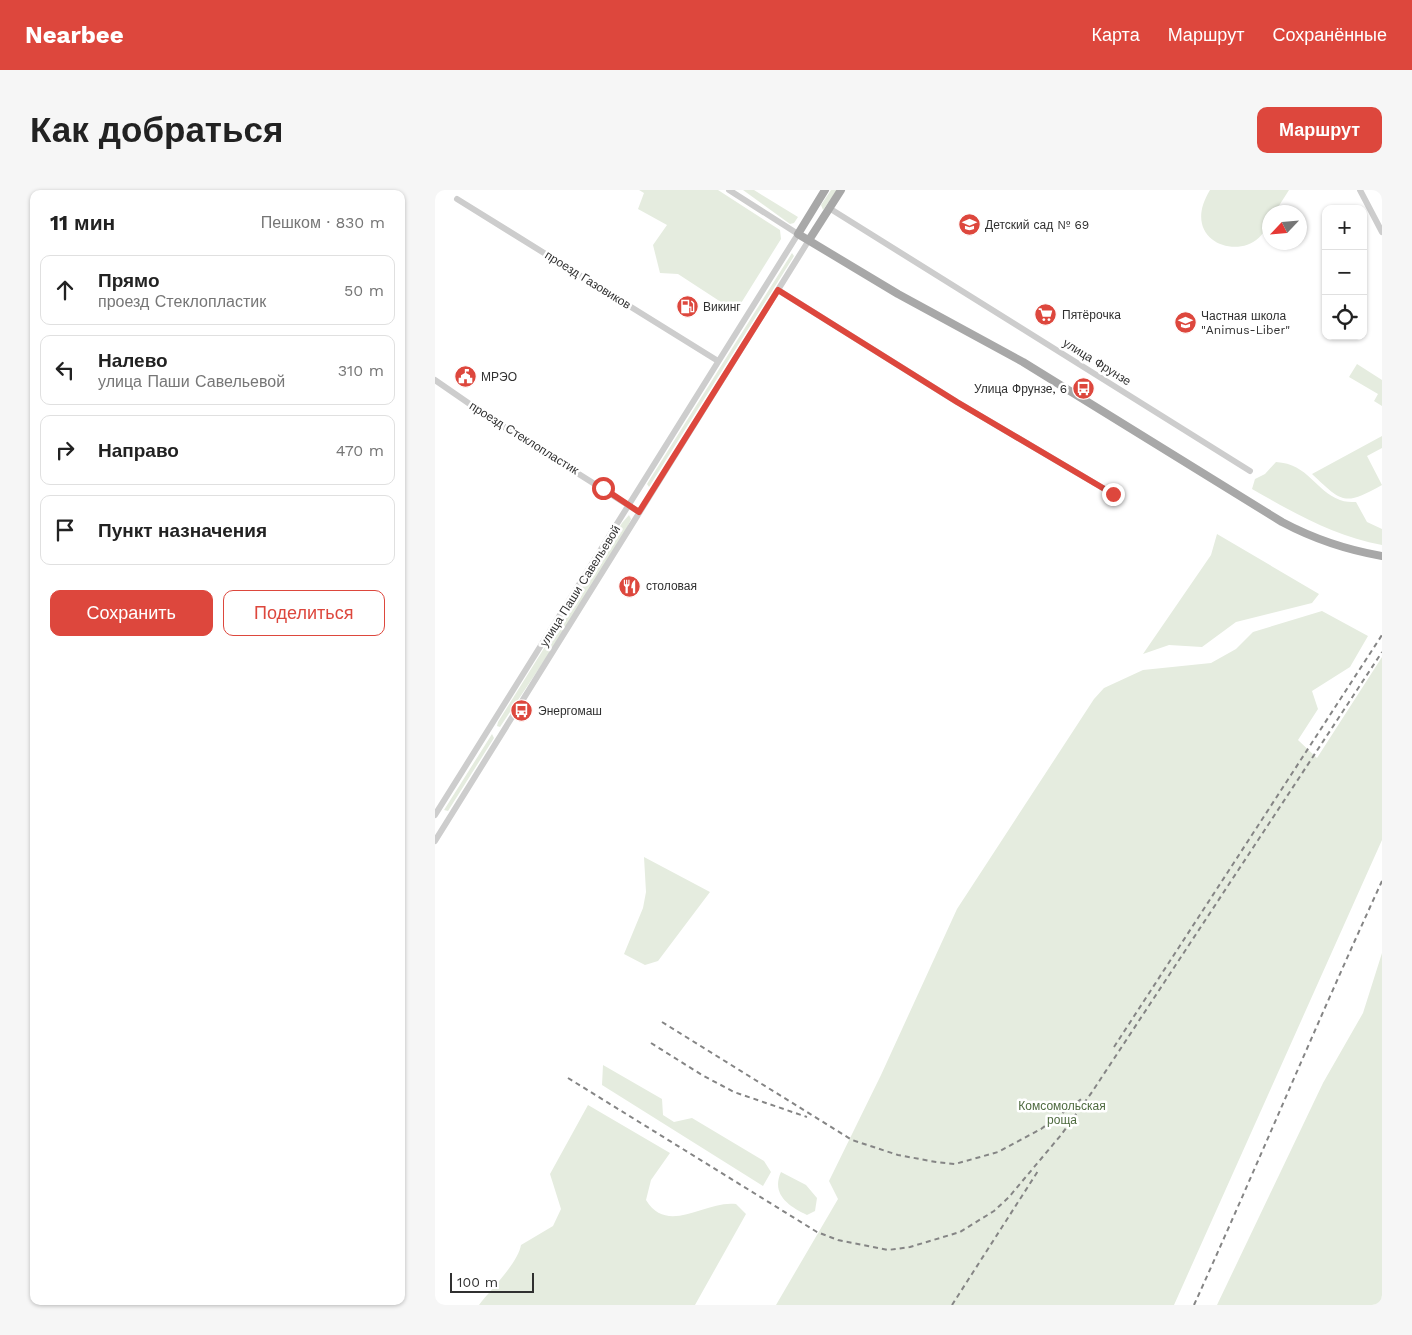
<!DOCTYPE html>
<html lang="ru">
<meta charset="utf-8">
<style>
body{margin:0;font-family:"Work Sans",sans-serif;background:#f6f6f6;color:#222}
.controls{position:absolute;right:15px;top:15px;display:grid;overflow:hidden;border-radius:10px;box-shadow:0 1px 4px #0004}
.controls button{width:45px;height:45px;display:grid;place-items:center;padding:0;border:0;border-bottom:1px solid #e0e0e0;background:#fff;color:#222;font:25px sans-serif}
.compass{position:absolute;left:827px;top:15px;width:45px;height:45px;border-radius:50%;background:#fff;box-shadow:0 1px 4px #0004;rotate:244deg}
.scale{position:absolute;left:15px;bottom:12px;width:84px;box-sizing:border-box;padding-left:5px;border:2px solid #303030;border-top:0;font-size:14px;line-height:18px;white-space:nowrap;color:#303030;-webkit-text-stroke:4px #fff;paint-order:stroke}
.stop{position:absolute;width:15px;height:15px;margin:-11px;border:4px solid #dd473d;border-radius:50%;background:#fff}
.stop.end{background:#dd473d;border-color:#fff;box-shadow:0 1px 5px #0008}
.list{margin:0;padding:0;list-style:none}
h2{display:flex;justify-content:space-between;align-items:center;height:65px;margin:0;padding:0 20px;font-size:21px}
h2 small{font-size:16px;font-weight:400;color:#767676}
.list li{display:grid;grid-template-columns:32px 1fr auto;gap:15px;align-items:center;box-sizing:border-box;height:70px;margin:0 10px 10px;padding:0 10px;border:1px solid #e0e0e0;border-radius:10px}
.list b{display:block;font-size:19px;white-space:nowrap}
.list p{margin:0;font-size:16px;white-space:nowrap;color:#767676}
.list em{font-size:16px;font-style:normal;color:#767676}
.actions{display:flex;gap:10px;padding:15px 20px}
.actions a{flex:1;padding:11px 0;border:1px solid #dd473d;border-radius:10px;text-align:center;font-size:18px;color:#dd473d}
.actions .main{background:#dd473d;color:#fff}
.icon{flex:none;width:28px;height:28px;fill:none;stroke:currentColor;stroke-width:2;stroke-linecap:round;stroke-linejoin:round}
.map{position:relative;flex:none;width:947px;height:1115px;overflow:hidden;border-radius:10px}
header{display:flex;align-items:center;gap:30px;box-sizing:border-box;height:70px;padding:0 25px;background:#dd473d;color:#fff}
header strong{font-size:24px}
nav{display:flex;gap:28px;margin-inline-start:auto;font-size:18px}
.intro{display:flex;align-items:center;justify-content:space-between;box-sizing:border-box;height:120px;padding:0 30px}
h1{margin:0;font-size:35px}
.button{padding:12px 22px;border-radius:10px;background:#dd473d;color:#fff;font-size:18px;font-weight:700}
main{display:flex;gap:30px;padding:0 30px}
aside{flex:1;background:#fff;border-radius:10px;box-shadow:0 1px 4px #0004}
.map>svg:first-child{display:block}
.green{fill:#e5ecdf}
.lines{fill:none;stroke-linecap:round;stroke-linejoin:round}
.minor{stroke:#cdcdcd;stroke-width:6}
.major{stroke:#a8a8a8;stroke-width:8}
.rail{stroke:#858585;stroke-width:2;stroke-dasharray:5 4;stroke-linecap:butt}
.route{stroke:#dd473d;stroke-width:6}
.labels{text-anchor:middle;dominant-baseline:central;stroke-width:5;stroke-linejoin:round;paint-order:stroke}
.poi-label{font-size:12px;fill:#303030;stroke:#fff;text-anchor:start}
.street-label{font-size:12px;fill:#303030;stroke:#fff}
.park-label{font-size:12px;fill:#4e6a3f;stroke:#fff}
</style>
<header>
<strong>Nearbee</strong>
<nav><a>Карта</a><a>Маршрут</a><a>Сохранённые</a></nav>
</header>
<div class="intro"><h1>Как добраться</h1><a class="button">Маршрут</a></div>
<main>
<aside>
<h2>11 мин<small>Пешком · 830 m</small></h2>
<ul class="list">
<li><svg class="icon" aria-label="ahead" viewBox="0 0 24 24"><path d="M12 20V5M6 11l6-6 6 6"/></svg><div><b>Прямо</b><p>проезд Стеклопластик</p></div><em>50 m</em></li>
<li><svg class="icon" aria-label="left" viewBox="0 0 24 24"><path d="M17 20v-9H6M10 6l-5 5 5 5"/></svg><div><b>Налево</b><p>улица Паши Савельевой</p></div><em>310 m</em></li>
<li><svg class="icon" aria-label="right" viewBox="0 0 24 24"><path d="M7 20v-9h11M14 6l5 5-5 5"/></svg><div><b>Направо</b></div><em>470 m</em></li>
<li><svg class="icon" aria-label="arrive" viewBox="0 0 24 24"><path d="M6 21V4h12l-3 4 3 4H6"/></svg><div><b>Пункт назначения</b></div></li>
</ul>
<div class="actions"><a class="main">Сохранить</a><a>Поделиться</a></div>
</aside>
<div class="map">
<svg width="947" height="1115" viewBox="0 0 947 1115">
<rect width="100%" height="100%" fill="#fff"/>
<path class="green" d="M204,0H283L345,40L346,49L303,118L289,114L243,84L225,83L218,55L232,35L203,19L209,3Z
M308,0H319L363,27L359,33L355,34Z
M396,0H402L388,20L386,15Z
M775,0H854L840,22H834C834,79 737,62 775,0Z
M357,63L359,66L214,297L212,294Z
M922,174L947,190V216L939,211L943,204L914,187Z
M947,246V258L932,266L947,295C909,316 908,313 877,284Z
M841,272C874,274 880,301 905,310C910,312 916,312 921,312L932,332L947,339V355C899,346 859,323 817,299L820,289L830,284Z
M194,325L196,329L191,340L139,426L65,537L62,536L63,532L187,333Z
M782,344L884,404L877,413L801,432L767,457L734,455L708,464L776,365Z
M887,421L933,446L915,477L877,501L883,519L863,550L882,568L947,467V650L739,1115H341L403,1009L394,991L446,885L522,719L659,509L669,498L708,480L776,473L801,459L818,442Z
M57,544L59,548L13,621L9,620Z
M209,667L275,702L223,771L210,775L189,764L208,718L211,702Z
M947,763V1115H782L888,893L928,823Z
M168,875L227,909L228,925L239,932L257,928L329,971L336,982L328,996L167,895Z
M153,915L235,963L216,990L211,1010C233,1046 270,1010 301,1014L311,1024L260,1115H44C56,1099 83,1073 86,1055L118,1036L126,1019L115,984Z
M346,982L371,995L382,1008L380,1021L372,1025C353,1016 336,1004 346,982Z"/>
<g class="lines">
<path class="minor" d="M925,0L947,42
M22,9L283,171
M394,18L815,281
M343,100L522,212L678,304
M0,190L55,228L204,322
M0,625L363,44L294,0
M0,651L374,50"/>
<path class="major" d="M390,0L363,44L463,104L588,172L847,332C879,349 912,360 947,366
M374,50L406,0"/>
<path class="rail" d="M227,832L417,950L463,965L501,972L520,974L563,962L606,939L649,907
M216,853L267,885L299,902L372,927
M679,857L947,445
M133,888L382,1042L403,1050L453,1060L475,1057L525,1042L559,1021L574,1007L626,945L657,902L947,462
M517,1115L603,981
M759,1115C823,974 882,832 947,691"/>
</g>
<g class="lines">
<path class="route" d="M168,298L204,322L343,100L522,212L678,304"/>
</g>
<defs>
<symbol id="school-disc" viewBox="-11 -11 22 22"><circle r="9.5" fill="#dd473d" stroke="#fff"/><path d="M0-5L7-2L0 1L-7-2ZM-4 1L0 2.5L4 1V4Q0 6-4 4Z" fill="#fff"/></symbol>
<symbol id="fuel-disc" viewBox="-11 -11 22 22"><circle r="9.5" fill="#dd473d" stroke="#fff"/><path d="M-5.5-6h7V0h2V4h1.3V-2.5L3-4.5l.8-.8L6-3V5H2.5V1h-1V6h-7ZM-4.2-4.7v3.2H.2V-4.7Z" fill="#fff"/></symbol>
<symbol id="supermarket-disc" viewBox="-11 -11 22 22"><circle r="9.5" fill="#dd473d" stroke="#fff"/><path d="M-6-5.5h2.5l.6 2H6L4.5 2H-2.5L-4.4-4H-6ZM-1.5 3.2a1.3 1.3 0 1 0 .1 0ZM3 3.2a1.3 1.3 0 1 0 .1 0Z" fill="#fff"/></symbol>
<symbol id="civic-disc" viewBox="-11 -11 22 22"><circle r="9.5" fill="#dd473d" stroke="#fff"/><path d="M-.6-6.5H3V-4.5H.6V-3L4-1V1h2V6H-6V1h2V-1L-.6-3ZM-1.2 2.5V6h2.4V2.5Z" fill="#fff"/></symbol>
<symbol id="bus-disc" viewBox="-11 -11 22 22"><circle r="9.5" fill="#dd473d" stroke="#fff"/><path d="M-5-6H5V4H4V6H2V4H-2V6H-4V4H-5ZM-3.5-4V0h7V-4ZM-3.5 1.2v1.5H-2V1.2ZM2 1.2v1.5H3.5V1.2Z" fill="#fff"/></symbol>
<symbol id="restaurant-disc" viewBox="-11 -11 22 22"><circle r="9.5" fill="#dd473d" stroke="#fff"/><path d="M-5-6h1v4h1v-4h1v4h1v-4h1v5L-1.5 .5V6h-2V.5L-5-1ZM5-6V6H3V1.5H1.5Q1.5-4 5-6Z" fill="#fff"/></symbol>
</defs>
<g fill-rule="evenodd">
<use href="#school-disc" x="522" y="22" width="25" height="25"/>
<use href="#fuel-disc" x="240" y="104" width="25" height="25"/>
<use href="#supermarket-disc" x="598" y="112" width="25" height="25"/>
<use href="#school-disc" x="738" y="120" width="25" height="25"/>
<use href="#civic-disc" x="18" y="174" width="25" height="25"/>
<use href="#bus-disc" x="636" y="186" width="25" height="25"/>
<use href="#restaurant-disc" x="182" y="384" width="25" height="25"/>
<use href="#bus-disc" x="74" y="508" width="25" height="25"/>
</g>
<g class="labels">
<g class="poi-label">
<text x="550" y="35">Детский сад № 69</text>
<text x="268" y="117">Викинг</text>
<text x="627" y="125">Пятёрочка</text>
<text x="766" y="126">Частная школа<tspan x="766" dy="14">"Animus-Liber"</tspan></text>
<text x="46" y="187">МРЭО</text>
<text x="632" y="199" text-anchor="end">Улица Фрунзе, 6</text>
<text x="211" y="396">столовая</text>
<text x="103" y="521">Энергомаш</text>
</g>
<g class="street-label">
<text transform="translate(153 90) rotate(32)">проезд Газовиков</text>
<text transform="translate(662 172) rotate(32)">улица Фрунзе</text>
<text transform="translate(89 248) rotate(32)">проезд Стеклопластик</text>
<text transform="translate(145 396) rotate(-58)">улица Паши Савельевой</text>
</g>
<g class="park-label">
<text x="627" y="916">Комсомольская<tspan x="627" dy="14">роща</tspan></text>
</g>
</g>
</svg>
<div class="controls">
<button>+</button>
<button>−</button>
<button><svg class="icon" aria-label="locate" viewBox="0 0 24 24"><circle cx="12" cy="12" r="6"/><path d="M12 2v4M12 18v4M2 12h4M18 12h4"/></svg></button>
</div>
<svg class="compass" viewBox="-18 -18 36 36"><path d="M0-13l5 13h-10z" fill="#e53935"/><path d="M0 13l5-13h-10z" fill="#767676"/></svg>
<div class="scale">100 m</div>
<div class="stop" style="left:168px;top:298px"></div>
<div class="stop end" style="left:678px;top:304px"></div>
</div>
</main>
